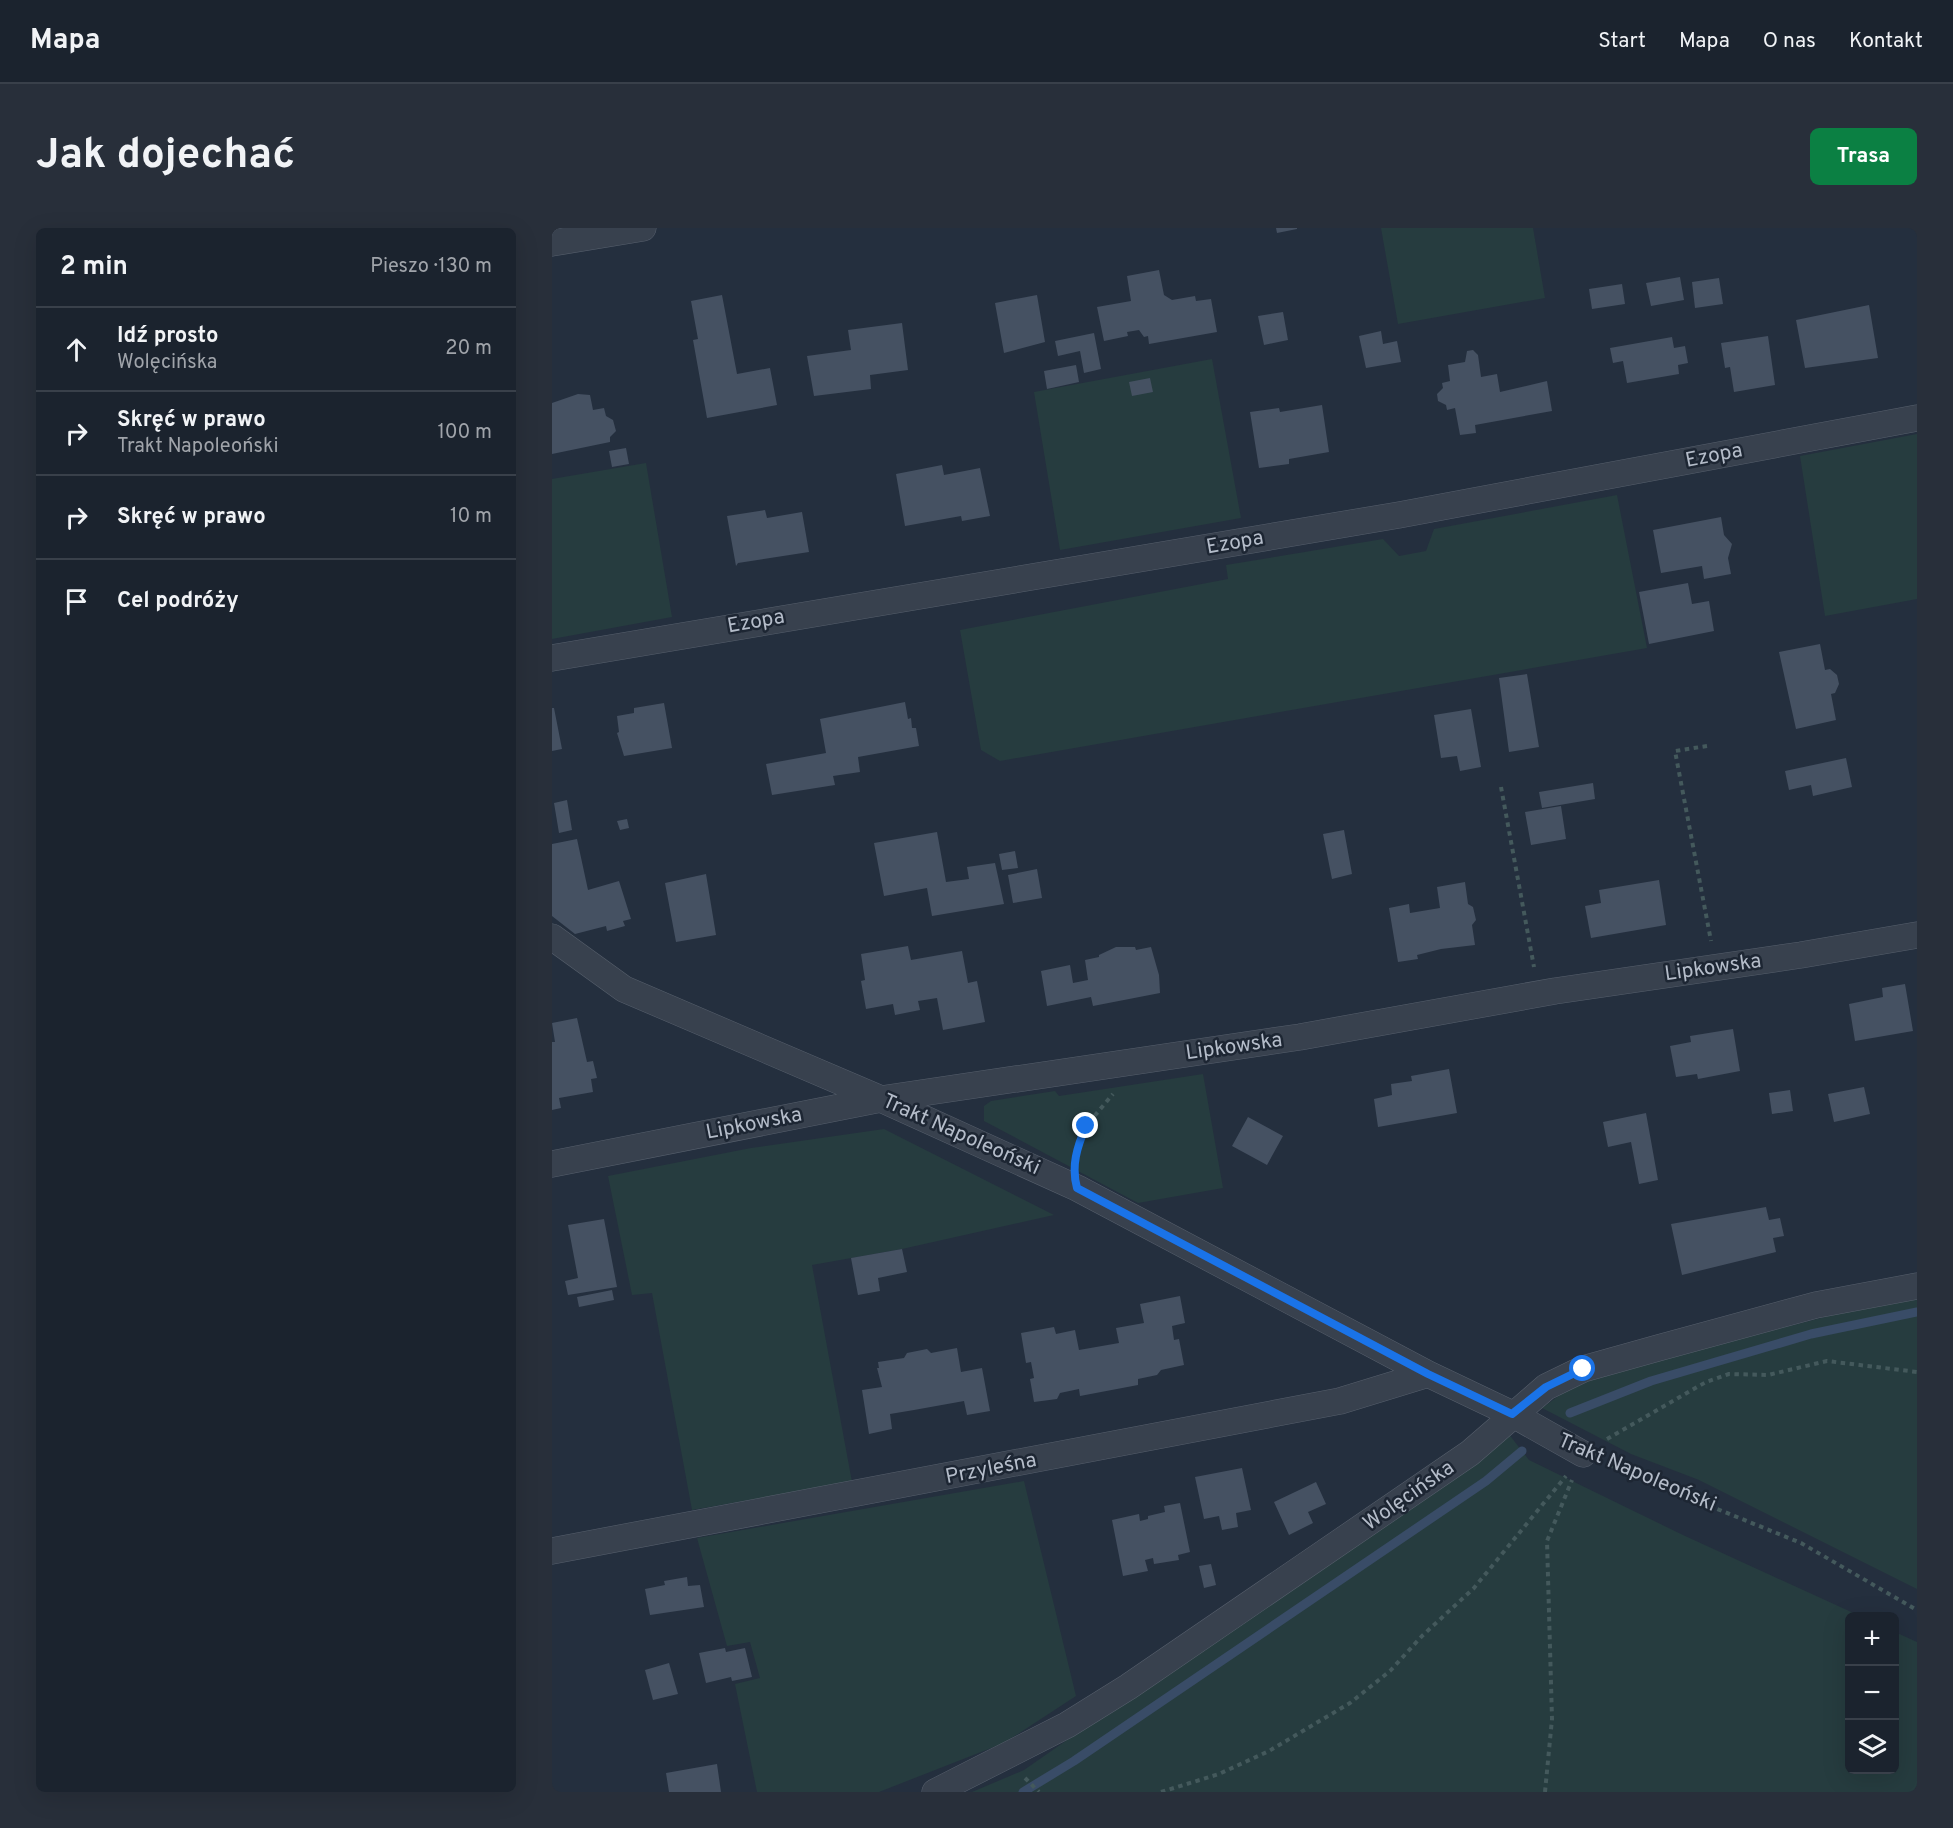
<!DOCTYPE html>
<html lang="pl">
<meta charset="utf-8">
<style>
body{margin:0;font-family:Overpass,sans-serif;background:#282f3a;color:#f1f3f6}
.controls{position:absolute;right:18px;bottom:18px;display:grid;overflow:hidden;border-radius:9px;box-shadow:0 6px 24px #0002}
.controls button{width:54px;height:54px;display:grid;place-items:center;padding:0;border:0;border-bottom:2px solid #39404a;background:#1b232e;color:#f1f3f6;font:30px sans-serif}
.stop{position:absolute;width:18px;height:18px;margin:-14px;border:4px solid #1a73e8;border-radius:50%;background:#fff}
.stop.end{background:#1a73e8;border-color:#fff;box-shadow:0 2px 6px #0008}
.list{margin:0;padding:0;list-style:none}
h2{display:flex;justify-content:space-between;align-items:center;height:78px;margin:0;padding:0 24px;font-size:26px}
h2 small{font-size:20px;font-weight:400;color:#a0a4aa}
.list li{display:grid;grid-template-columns:39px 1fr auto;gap:18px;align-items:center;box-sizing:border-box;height:84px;padding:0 24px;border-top:2px solid #39404a}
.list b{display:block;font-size:22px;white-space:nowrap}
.list p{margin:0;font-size:20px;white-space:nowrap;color:#a0a4aa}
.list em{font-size:20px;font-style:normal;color:#a0a4aa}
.icon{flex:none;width:33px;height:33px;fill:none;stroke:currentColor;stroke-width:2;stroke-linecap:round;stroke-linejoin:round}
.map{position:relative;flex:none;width:1365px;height:1564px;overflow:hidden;border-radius:9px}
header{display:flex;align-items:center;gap:36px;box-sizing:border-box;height:84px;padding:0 30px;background:#1b232e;border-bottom:2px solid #39404a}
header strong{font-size:28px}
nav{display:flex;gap:33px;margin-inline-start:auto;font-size:21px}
.intro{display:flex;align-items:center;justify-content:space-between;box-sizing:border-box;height:144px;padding:0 36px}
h1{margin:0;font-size:42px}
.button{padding:15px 27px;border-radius:9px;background:#0b8043;color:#fff;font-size:21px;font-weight:700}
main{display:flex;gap:36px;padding:0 36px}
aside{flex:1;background:#1b232e;border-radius:9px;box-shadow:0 6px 24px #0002}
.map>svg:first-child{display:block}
.green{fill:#263c3f}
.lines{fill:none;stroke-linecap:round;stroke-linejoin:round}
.stream{stroke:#394c67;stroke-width:9}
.building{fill:#455162}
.minor-casing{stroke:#565f6c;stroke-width:27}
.path{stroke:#44595c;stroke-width:4;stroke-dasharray:4.5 4.5;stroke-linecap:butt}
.minor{stroke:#38414e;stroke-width:26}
.route{stroke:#1a73e8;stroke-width:8}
.labels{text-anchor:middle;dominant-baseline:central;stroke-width:5;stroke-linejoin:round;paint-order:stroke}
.street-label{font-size:21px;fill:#b4bcc9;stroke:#1d2633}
</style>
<header>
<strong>Mapa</strong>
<nav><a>Start</a><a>Mapa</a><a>O nas</a><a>Kontakt</a></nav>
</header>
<div class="intro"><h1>Jak dojechać</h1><a class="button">Trasa</a></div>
<main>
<aside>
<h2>2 min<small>Pieszo · 130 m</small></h2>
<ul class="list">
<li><svg class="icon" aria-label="ahead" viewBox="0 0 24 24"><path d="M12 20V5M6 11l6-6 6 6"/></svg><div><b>Idź prosto</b><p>Wolęcińska</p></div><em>20 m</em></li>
<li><svg class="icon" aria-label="right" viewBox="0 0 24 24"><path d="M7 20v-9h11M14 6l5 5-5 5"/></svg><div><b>Skręć w prawo</b><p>Trakt Napoleoński</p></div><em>100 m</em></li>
<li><svg class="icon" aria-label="right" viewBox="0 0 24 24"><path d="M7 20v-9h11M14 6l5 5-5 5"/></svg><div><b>Skręć w prawo</b></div><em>10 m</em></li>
<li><svg class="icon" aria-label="arrive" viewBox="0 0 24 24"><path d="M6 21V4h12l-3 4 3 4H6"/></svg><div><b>Cel podróży</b></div></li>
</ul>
</aside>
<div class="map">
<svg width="1365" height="1564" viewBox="0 0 1365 1564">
<rect width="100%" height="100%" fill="#242f3e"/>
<path class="green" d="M829,0H981L993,70L846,96Z
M660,131L689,290L508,322L482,164Z
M1365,206V371L1273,388L1248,228Z
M94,235L120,389L0,411V251Z
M1065,267L1095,420L448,533L429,522L408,402L676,351L674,337L831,311L847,328L874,323L882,301Z
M651,846L671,960L586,975L432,893V878L439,873L503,863L507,868Z
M332,901L502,987L350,1021L260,1037L300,1254L140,1282L100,1065L80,1067L56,948L199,920Z
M1365,1068V1361L1147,1252L1079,1226L990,1180L1030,1151L1351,1069Z
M956,1205L977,1232L1131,1307L1308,1388H1298V1542H1342L1343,1404L1365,1414V1564H420L472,1542Z
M472,1253L524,1468L452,1515L327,1564H205L183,1456L208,1450L198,1414L175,1418L145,1310Z"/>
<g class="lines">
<path class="stream" d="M1018,1185L1099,1153L1259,1106L1365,1084
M471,1564L522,1533L934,1253L970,1223"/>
</g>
<path class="building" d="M724,0H745V1L725,5Z
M607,42L612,67L620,72L643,68L644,73L659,71L665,104L597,116L596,108L592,109L587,102L575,104L576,108L552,113L545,79L579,73L575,48Z
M1128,49L1132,72L1099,78L1094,55Z
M1167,50L1171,76L1143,80L1140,54Z
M1070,56L1073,76L1040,81L1037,61Z
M170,67L185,146L218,140L225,177L155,190L141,112L146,111L139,73Z
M485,67L493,114L452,125L443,75Z
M1317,77L1326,130L1253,140L1244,92Z
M731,84L736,112L712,117L706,88Z
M350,95L356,142L318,147L319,161L262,168L255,128L299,122L296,102Z
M829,103L831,116L845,113L849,134L814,140L807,108Z
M542,105L549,141L532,145L528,123L506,128L503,113Z
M1216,108L1223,157L1182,164L1178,139L1173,140L1169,115Z
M1120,109L1122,120L1133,118L1136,135L1126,137L1127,146L1075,155L1071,133L1061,135L1058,120Z
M921,122L926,127L929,149L945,146L948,164L995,153L1000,183L923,197L924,205L908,207L903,180L895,182L894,177L886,173L885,166L891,160L890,155L898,153L896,137L913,134L915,123Z
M524,137L527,154L495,161L492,143Z
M598,150L601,164L580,168L577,154Z
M26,166L38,167L41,182L52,180L54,188L61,192L64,203L58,209V214L0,226V175Z
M770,177L777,224L737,231V236L707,240L698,184L727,180L728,184Z
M74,220L77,236L60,239L57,223Z
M390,237L392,247L428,240L438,288L410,293L409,288L353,298L344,246Z
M213,282L215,290L250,284L257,324L186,335L184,338L175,288Z
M1169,289L1172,307L1180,316L1176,330L1179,346L1152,351L1150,338L1109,345L1101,302Z
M1136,355L1140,376L1157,373L1162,403L1097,416L1087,364Z
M1268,416L1273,442L1278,441L1285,447L1287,456L1283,465L1279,466L1284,492L1244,501L1227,424Z
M975,446L987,519L957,524L947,450Z
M353,474L356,491L359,490L360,500H364L367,518L306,529L308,544L281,548L283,557L220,567L214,536L274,525L268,491Z
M112,475L120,520L72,528L65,505L67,504L65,488L82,485V480Z
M0,480H2L10,521L0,523Z
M919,481L929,539L908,543L905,528L889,530L882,487Z
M1294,530L1300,559L1261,568L1259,557L1237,562L1233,543Z
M1041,555L1043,571L990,580L987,564Z
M15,572L20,602L7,605L2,575Z
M1009,578L1014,611L979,617L973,584Z
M75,591L77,600L68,602L65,593Z
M792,602L800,646L780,651L771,606Z
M385,604L394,654L417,651L415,639L443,635L452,676L380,688L375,660L332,668L322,615Z
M25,611L36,662L67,653L79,691L71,693L73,698L55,703L54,698L23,706L0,688V616Z
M463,623L466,640L450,642L447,626Z
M485,641L490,670L461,675L456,647Z
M154,646L164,707L124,714L113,655Z
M1107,652L1114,697L1039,710L1033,678L1049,675L1047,662Z
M913,654L916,676L921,679L924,692L920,697L923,717L889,721L865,727L866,731L846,734L837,680L857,676L858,685L888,680L885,659Z
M356,718L359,732L410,723L416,755L425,753L433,794L391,802L385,770L366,773L368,782L343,787L341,776L314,781L309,753L313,752L309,726Z
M564,719H583L584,722L599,719L607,747L608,765L541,778L539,769L495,778L489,743L518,737L521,755L536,752L533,732L547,729V727Z
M1353,756L1361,803L1303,813L1297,776L1331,769L1330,760Z
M25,790L35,834L41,833L45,850L39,851L41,864L7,870L9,880L0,882V814H3L0,795Z
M1181,801L1188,843L1146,851L1145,846L1124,849L1118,818L1139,814L1138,808Z
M897,841L905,885L826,899L822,871L840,867L839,856L860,853L859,848Z
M1312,859L1318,886L1282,894L1276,866Z
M1238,862L1241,883L1220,886L1217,865Z
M1094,885L1106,952L1087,956L1079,914L1056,919L1051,894Z
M696,889L731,908L715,937L680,918Z
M1214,979L1217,992L1228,990L1232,1008L1221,1010L1224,1024L1130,1047L1119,996Z
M52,991L65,1059L16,1067L13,1053L26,1050L16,997Z
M350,1021L355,1044L326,1050L328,1063L306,1067L299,1030Z
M60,1062L62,1072L27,1079L25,1069Z
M628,1068L633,1095L620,1098L622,1112L627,1111L632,1137L609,1142L605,1147L586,1151V1157L528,1168L527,1161L508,1165L505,1171L482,1174L478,1151L482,1150L479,1134L474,1135L469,1105L502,1099L504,1106L523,1102L527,1122L567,1115L564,1100L592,1095L588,1076Z
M405,1120L409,1144L430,1140L438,1183L415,1187L412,1173L362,1182L338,1186L340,1201L317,1206L310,1162L330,1159L325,1140H327L326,1134L352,1130L355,1125L375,1121L379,1125Z
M690,1240L699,1282L684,1285L686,1299L670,1302L667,1288L652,1291L643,1249Z
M764,1254L774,1276L756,1284L761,1295L737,1307L722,1274Z
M628,1275L638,1324L626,1327L627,1332L602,1336L601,1330L593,1332L596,1343L571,1348L560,1292L587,1286L588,1293L596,1291V1288L613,1284L612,1278Z
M659,1336L664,1357L652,1360L647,1338Z
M135,1349L136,1358L148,1357L152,1379L98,1387L93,1361L113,1357L112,1353Z
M173,1420L174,1424L193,1420L200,1449L180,1453L179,1449L154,1455L147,1425Z
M117,1435L126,1466L101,1472L93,1442Z
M165,1536L169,1564H117L114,1545Z"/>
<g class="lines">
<defs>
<path id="minor" d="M0,15L91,0
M0,430L847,287L1365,190
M0,709L72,761L329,871L525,960L876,1146L960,1186L1031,1226
M0,936L329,871L748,809L1003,763L1249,727L1365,707
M0,1323L788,1173L876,1146
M383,1564L515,1497L576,1459L918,1225L994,1159L1031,1141L1106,1120L1264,1077L1365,1058"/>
</defs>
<use href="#minor" class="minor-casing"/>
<path class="path" d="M1155,518L1123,523L1159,713
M949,559L982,739
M524,928L534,898L561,866
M1055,1211L1154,1154L1177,1146L1216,1147L1275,1133L1365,1144
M1057,1237L1249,1315L1365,1382
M473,1550L487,1564
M609,1564L667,1546L717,1523L798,1475L838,1443L870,1408L922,1360L1014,1248
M993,1564L1000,1491L995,1313L1020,1252"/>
<use href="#minor" class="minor"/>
</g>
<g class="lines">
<path class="route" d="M534,898C525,919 519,938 525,960L876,1146L960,1186L994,1159L1031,1141"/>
</g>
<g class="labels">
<g class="street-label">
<text transform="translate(1162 228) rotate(-11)">Ezopa</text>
<text transform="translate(683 315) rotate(-10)">Ezopa</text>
<text transform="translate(204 394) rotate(-10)">Ezopa</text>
<text transform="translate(1161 740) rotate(-8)">Lipkowska</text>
<text transform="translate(682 819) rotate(-8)">Lipkowska</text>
<text transform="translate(202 896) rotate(-11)">Lipkowska</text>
<text transform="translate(409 907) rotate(24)">Trakt Napoleoński</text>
<text transform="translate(439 1241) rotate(-11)">Przyleśna</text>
<text transform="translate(1085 1245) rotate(23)">Trakt Napoleoński</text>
<text transform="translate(857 1268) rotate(-35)">Wolęcińska</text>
</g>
</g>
</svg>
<div class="controls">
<button>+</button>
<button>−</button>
<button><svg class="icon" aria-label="layers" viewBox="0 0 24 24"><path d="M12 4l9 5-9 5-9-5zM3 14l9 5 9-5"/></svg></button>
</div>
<div class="stop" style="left:1031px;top:1141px"></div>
<div class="stop end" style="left:534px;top:898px"></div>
</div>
</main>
